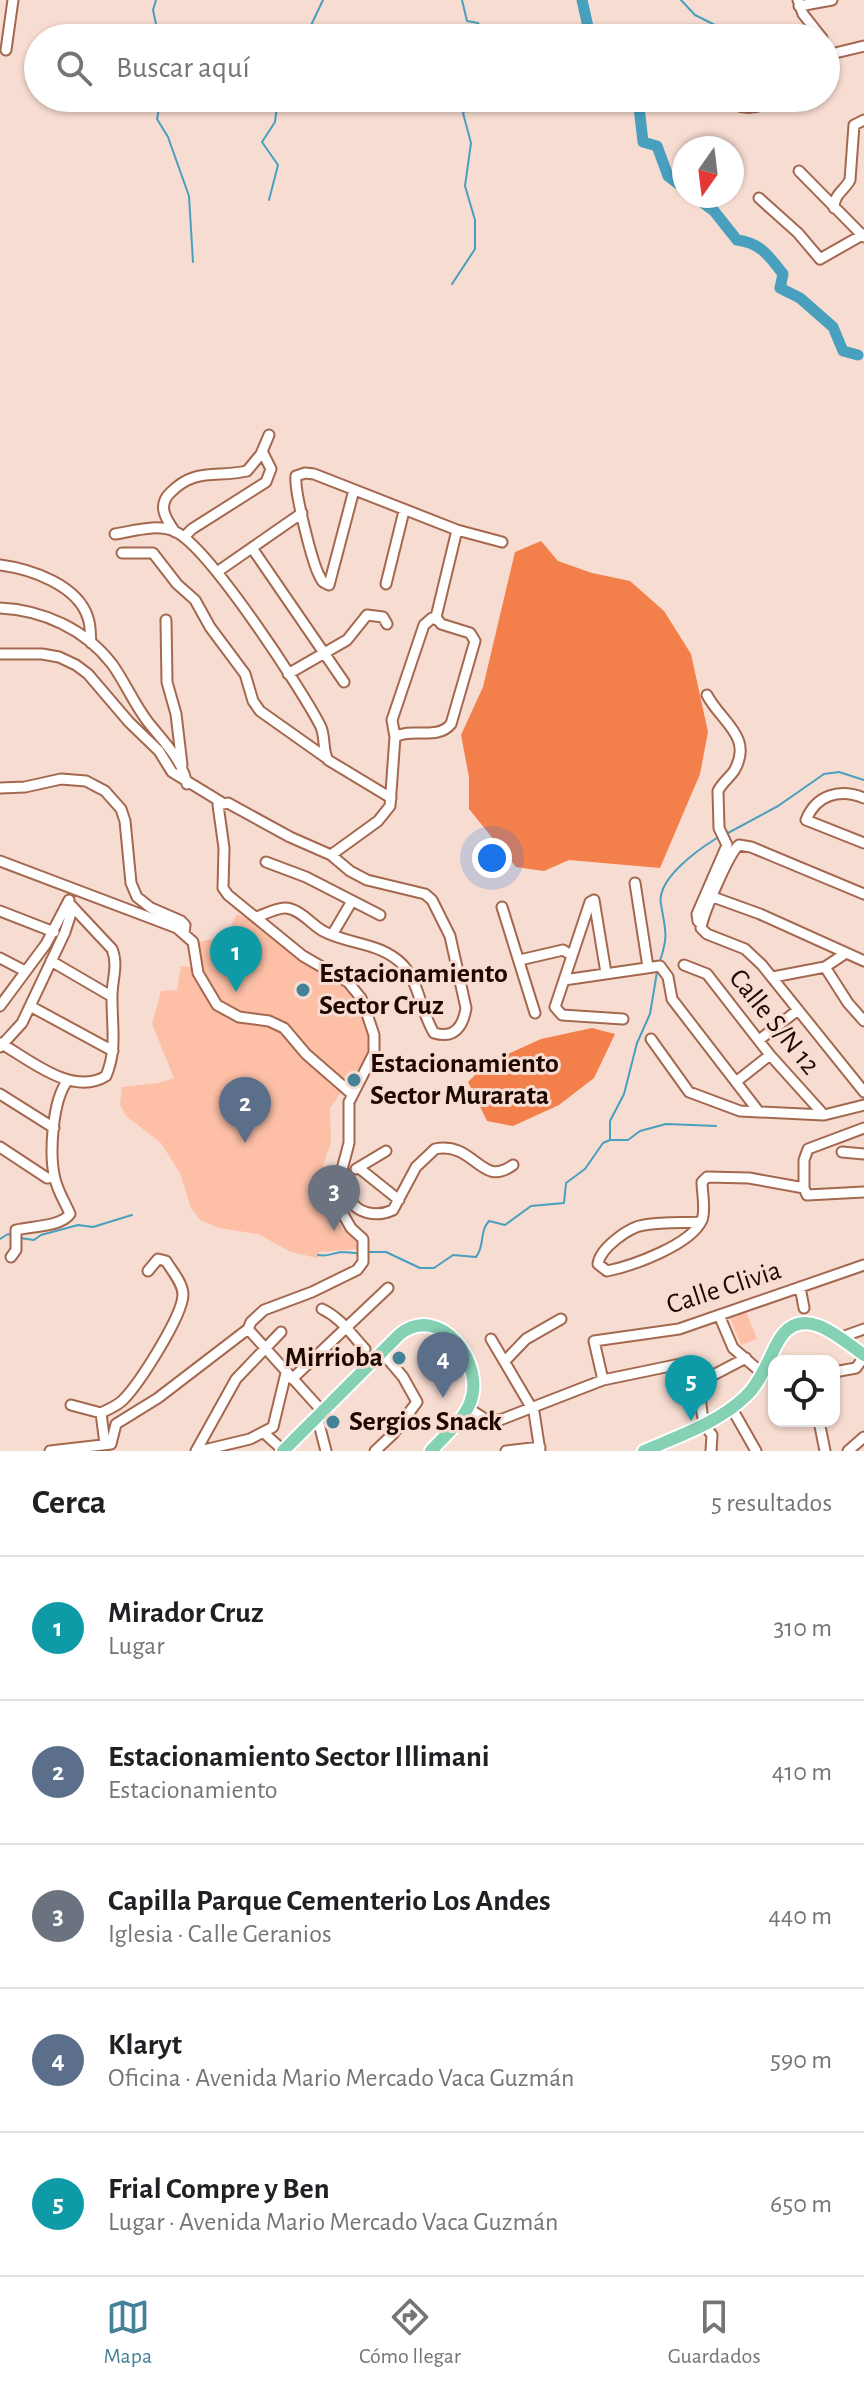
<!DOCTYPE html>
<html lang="es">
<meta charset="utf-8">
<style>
body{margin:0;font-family:"Alegreya Sans",sans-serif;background:#f6f6f6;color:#202124}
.controls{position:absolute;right:24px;bottom:24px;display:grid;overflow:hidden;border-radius:16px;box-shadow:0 2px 6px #0004}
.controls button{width:72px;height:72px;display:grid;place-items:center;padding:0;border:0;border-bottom:2px solid #e0e0e0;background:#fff;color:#202124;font:40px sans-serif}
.compass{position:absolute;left:672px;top:136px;width:72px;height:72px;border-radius:50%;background:#fff;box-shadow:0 2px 6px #0004;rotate:194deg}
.you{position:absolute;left:492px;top:858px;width:28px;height:28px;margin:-20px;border:6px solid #fff;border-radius:50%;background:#1a73e8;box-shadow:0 0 0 12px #1a73e833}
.badge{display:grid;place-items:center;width:52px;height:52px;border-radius:50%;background:#448298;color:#fff;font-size:26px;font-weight:700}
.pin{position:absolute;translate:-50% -66px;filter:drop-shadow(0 2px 4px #0008)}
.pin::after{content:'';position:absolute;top:42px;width:28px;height:24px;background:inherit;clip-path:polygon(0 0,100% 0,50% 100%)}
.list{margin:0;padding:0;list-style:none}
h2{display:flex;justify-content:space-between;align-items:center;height:104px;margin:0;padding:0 32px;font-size:34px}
h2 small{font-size:26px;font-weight:400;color:#757577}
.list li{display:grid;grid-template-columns:52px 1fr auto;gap:24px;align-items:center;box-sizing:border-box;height:144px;padding:0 32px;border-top:2px solid #e0e0e0}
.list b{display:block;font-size:30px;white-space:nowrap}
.list p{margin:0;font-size:26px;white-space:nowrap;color:#757577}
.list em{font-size:26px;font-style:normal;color:#757577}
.icon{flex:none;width:44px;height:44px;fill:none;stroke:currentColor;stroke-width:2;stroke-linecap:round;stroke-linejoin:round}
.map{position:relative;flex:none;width:864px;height:1451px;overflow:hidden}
.search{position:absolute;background:#fff;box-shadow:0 2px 6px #0004;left:24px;right:24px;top:24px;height:88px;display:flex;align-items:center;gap:20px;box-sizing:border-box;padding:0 28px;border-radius:44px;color:#757577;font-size:30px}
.sheet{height:824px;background:#fff}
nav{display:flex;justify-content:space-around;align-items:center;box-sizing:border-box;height:112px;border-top:2px solid #e0e0e0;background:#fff;font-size:22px;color:#757577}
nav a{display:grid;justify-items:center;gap:4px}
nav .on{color:#448298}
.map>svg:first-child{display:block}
.green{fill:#fdc0a7}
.forest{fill:#f37f4b}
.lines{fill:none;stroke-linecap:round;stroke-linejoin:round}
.stream{stroke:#48a0be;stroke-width:2}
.river{stroke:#48a0be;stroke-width:11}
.minor-casing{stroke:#a4684f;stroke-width:13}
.major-casing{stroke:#fff;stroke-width:16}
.minor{stroke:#fff;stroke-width:9}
.major{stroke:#85d1b4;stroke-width:12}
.poi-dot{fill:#448298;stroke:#f7dcd1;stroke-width:3}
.labels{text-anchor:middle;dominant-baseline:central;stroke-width:6;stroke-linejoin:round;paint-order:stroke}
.poi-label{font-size:28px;font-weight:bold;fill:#1e0802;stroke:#f7dcd1;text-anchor:start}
.street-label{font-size:28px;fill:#1e0802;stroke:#f7dcd1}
</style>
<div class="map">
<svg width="864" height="1451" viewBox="0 0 864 1451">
<rect width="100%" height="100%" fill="#f7dcd1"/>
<path class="green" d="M237,914L260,925L309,966L337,978L351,990L359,1001L371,1034L372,1051L360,1076L356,1073L348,1085L303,1045L284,1021C272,1018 259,1017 246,1015C209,1007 200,976 199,942L226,936Z
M181,966L192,967C206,998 212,1017 250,1023C262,1025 274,1026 285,1034C306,1049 323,1072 342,1091L330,1108L331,1143L323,1165L325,1177L332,1214L345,1231L360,1244L358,1249L319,1252L317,1258L291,1252L258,1234L219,1228L200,1220L191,1208L180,1173L161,1143L126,1116L120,1105L122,1087L158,1083L174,1078L152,1024L161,991L177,990Z
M746,1312L757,1339L741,1345L730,1318Z"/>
<path class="forest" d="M541,541L558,561L592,573L630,581L664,611L691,654L708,732L700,774L660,868L569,860L544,871L516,867L469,809V777L461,735L483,687L515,552Z
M592,1028L615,1034L594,1078L559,1105L513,1126L487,1121L468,1082L486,1064L541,1039Z"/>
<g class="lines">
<path class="stream" d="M156,0L153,10L159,38
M462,0L467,21L478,23L488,38
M681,0L695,15L727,31L730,38
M305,38L323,0
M161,98L157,119L168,137L189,196L193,262
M269,200L278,165L262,142L275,122L278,98
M452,284L475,249V220L465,186L471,143L463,113L476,98
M728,833L778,806L824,774L839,772L864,780
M660,961C669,934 665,930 661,904C656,879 699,849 717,838
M610,1140V1121L624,1094L637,1043L650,1014L657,972
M20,1238L34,1240L41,1235L78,1225L93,1227L132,1215
M0,1239L8,1234L14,1236
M366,1252H386L420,1268H434L453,1255L476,1257C485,1246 479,1232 489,1221L505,1225L531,1206L564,1203L566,1183L585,1169L603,1143L610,1140H628L640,1131L666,1124L716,1126
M318,1255C328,1257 332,1253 341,1252C347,1252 352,1253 359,1253"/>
<path class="river" d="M582,0L589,31L603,38
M638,98L643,142L657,146L668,176L684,188
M694,196L714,211L737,240C761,243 769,256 783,274L780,288L800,298L833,327L843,351L858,355"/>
<defs>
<path id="minor" d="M798,0L803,14L822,38
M799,6L832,0
M6,50L13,0
M826,60L835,53L864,46
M724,98C742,112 758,109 778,98
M799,171L864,237
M759,198L798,233L820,259L864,234
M834,208C834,194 844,191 850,180L854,125L864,120
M354,490L329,585C323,582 323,583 320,577C312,563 294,490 296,476L305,473L314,474L457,530L502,542
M175,532C166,519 157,506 170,493C195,467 216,478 247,471L261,454L269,435
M115,534C134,531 158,523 176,532C210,549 300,687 320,725C326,736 322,750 328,760L391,798
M184,537L192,529L266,482L271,469L262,451
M252,548L344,682
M122,553H153L177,584L195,600L210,627L245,674L253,701L260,711L325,757
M0,565C31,569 78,585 88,618C91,626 90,635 91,643
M217,572L302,513
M386,584L404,511
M0,608C43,610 85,629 112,664C125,682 134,704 148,722C163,741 182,759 187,784
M166,620L167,682L176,714L182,765
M0,654H42L59,657L76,665L88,674L129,722L159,751L172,772L221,802
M288,674L347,640L367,615L383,617L387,624
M395,737L392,720L424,625L432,618L437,620
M0,788L25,787L61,779L86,781L105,791L121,809L125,821L131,883L137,897L151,908L181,921L185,925L184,933
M864,798C839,788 816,795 806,820L864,843
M331,855L378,821L390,806L395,737C412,727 437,741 451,724L475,641L470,633L441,624L436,617L457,530
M0,861L177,928L193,942L198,973L217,1005L239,1017L269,1021L284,1028L306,1054L352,1094
M266,862L306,877L380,915
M635,883L648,967
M864,894L751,847L739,845C729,853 703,914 701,928L707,934L745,949L762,965L864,1092
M713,897L760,914L864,961
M594,900L590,902L555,1007L562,1015L623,1019
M594,900L606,973
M502,907L535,1013
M0,911L54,932
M701,924L698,921L697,914L727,845L719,828L718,791C722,783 729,778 734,771C754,737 721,722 707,695
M332,935L352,901
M0,958L25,971
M520,960L563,950L571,955
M51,961L111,996
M684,965L707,974L770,1055L824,1115
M825,967L848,1003L864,1021
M773,977L825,967L846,953
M564,980L660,966L668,977L672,999L759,1112
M0,1006L46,944L69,900
M30,1006L113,1051
M651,1039L689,1092L740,1111L824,1115L864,1105
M759,1040L798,1010
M0,1043C29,1059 72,1097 106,1076C117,1050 112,1027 112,1000C111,982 119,966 112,949L68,902
M0,1047L22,1023L65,932L73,907
M737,1081L770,1055
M0,1094L54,1128
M864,1128L808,1149L804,1160V1188L807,1195L864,1192
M0,1147L47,1178L54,1177
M842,1152L864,1154
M359,1168L399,1200
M356,1169L386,1151
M341,1173L347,1175C348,1182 347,1189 349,1195C354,1215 378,1217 393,1210L416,1167L435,1149C475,1141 481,1189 513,1165
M701,1222C683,1223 663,1222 644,1225C629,1227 600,1248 598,1264L607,1271C632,1266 691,1245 702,1220C706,1209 702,1193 702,1182L707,1177L749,1178L804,1188
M11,1257L16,1250V1230C32,1226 60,1227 70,1214C65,1202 58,1192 55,1179C49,1155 52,1100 68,1080
M800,1287L804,1308
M322,1309C341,1318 351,1334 365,1349
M719,1315L733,1348L762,1373
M248,1329L322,1411
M839,1338L864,1329
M491,1339L534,1412L540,1451
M505,1361L526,1339L561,1319
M834,1372L856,1368L861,1361
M292,1379L388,1288
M603,1380L594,1341L679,1329L864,1265
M698,1383L746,1358
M71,1405L101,1413C109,1409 117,1406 123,1400C139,1384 182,1317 183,1295C183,1283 172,1271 166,1261L158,1259L148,1271
M468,1408L485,1419L500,1420L603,1380L685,1363C705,1372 697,1406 705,1425
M101,1413L105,1444
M735,1414L756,1451
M819,1421L825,1451
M319,1424L326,1451
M709,1431L712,1435L711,1451
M264,1433L283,1450
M111,1444L116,1424L158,1398L248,1329L251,1322L264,1310L312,1292L357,1270L363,1262V1239L351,1228L336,1202V1192L349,1143V1102L374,1053V1035L367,1014L361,998L348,982L303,956L228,895L223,888L224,848L218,805L228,803L290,837L331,855L350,871L367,880L425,894L432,900L450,936L466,1008C463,1027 454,1039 434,1033C421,1012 419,983 403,965C381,942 349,945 323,931C312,925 300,909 286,908C278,907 265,914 257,917
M50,1451L111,1444
M196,1451L236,1379L281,1332
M200,1451L250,1439L273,1427L286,1373
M375,1451L393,1434L417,1402L403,1377L386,1357
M506,1451L540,1447
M848,1451L864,1437"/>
<path id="major" d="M283,1451L400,1334C441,1302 486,1364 470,1403C463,1421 443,1437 431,1451
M644,1451C679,1436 718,1423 746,1396C757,1386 762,1373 769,1360C773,1352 777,1341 784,1333C808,1306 843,1341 864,1355"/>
</defs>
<use href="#minor" class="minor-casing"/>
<use href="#major" class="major-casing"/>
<use href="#minor" class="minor"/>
<use href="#major" class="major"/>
</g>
<g class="poi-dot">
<circle cx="303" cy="990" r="8"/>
<circle cx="354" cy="1080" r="8"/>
<circle cx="399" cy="1358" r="8"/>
<circle cx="333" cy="1422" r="8"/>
</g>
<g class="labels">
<g class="poi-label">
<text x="319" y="974">Estacionamiento<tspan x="319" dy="32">Sector Cruz</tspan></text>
<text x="370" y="1064">Estacionamiento<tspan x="370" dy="32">Sector Murarata</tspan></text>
<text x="383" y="1358" text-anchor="end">Mirrioba</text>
<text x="349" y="1422">Sergios Snack</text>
</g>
<g class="street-label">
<text transform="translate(774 1022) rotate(51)">Calle S/N 12</text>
<text transform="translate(724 1288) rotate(-18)">Calle Clivia</text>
</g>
</g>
</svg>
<div class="controls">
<button><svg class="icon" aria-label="locate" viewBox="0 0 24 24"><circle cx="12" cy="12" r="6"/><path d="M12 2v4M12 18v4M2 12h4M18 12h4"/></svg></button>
</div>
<svg class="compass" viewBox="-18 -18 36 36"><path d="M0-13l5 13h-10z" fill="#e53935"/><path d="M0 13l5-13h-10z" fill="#757577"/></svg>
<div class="you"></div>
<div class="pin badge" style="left:236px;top:992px;background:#0f9aa8">1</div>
<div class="pin badge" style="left:245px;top:1143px;background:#5c6f8a">2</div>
<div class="pin badge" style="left:334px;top:1231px;background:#6b7280">3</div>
<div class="pin badge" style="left:443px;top:1398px;background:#5c6f8a">4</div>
<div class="pin badge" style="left:691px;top:1421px;background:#0f9aa8">5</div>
<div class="search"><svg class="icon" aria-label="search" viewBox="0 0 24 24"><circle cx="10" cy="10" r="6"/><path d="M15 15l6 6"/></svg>Buscar aquí</div>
</div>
<section class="sheet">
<h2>Cerca<small>5 resultados</small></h2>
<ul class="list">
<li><span class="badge" style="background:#0f9aa8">1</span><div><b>Mirador Cruz</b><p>Lugar</p></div><em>310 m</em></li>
<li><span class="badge" style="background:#5c6f8a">2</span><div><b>Estacionamiento Sector Illimani</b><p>Estacionamiento</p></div><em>410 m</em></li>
<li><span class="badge" style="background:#6b7280">3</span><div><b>Capilla Parque Cementerio Los Andes</b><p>Iglesia · Calle Geranios</p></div><em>440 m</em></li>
<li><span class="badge" style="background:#5c6f8a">4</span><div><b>Klaryt</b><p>Oficina · Avenida Mario Mercado Vaca Guzmán</p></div><em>590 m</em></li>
<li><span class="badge" style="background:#0f9aa8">5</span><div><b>Frial Compre y Ben</b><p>Lugar · Avenida Mario Mercado Vaca Guzmán</p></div><em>650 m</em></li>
</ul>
</section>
<nav>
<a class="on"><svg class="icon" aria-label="map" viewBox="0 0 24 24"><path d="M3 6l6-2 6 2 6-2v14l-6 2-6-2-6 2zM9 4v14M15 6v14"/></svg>Mapa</a>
<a><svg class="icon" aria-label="directions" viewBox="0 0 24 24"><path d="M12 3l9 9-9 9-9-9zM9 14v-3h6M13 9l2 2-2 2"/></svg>Cómo llegar</a>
<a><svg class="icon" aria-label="saved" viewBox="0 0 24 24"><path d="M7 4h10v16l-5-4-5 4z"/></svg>Guardados</a>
</nav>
